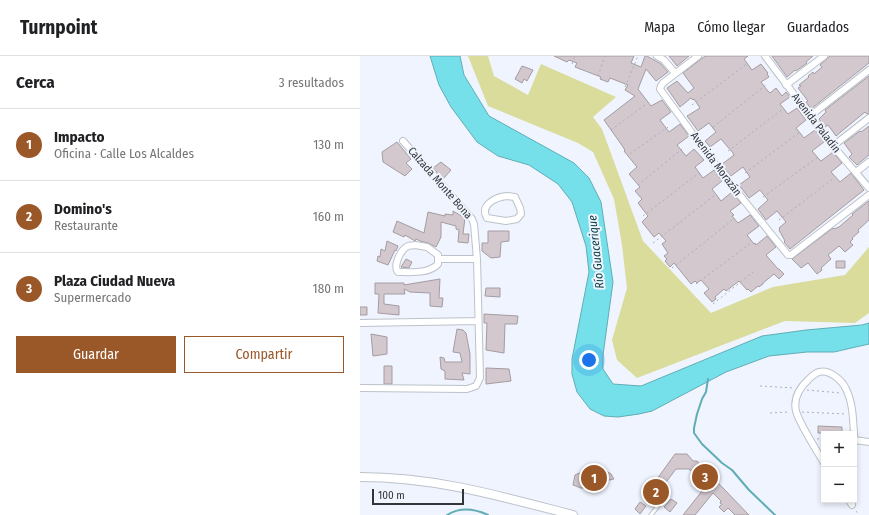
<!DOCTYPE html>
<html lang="es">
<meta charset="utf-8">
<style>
body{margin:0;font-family:"Fira Sans Condensed",sans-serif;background:#f6f6f6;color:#202124}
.controls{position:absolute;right:12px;bottom:12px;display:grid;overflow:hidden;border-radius:0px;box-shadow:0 2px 6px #0003}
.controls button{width:36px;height:36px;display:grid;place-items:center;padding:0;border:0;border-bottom:1px solid #e0e0e0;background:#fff;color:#202124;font:20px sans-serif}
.scale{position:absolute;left:12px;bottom:10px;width:92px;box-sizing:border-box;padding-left:4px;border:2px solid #333539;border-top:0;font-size:11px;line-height:14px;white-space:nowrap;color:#333539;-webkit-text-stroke:3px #eff4fe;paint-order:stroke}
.you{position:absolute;left:229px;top:304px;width:14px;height:14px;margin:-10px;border:3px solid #fff;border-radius:50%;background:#1a73e8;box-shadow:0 0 0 6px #1a73e833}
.badge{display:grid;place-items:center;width:26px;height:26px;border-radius:50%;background:#9a5727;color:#fff;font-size:13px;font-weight:700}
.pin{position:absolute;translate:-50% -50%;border:2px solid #fff;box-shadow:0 1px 4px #0006}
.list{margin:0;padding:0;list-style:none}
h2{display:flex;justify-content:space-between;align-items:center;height:52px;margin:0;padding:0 16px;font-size:17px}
h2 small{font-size:13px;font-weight:400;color:#757577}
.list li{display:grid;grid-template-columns:26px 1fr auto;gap:12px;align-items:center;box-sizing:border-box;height:72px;padding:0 16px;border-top:1px solid #e0e0e0}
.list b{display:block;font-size:15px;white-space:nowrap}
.list p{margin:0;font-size:13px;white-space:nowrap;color:#757577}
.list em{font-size:13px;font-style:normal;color:#757577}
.actions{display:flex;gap:8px;padding:12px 16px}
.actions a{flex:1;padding:9px 0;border:1px solid #9a5727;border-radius:0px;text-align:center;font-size:14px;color:#9a5727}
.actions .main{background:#9a5727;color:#fff}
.map{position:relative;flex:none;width:509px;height:459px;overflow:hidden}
header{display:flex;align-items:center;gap:24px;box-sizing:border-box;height:56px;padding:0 20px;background:#fff;border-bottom:1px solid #e0e0e0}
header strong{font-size:19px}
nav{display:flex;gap:22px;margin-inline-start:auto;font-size:14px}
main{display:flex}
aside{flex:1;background:#fff}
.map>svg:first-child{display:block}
.green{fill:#d9dc9b}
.water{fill:#75e0ea;stroke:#61adb5}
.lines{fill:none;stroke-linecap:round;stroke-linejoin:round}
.stream{stroke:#61adb5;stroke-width:2}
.building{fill:#d2c8ce;stroke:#a59ca2}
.service-casing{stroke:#bcc2ca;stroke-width:5}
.minor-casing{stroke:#bcc2ca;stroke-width:8}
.secondary-casing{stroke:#bcc2ca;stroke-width:10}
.path{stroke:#abaeb6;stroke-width:1;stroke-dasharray:2 3;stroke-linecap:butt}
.service{stroke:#fff;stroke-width:3}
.minor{stroke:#fff;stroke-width:6}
.secondary{stroke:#fff;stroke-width:8}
.labels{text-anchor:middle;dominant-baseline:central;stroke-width:4;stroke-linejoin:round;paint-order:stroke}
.street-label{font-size:11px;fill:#333539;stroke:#eff4fe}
.water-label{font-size:12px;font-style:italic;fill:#083d41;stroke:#eff4fe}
</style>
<header>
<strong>Turnpoint</strong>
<nav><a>Mapa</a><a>Cómo llegar</a><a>Guardados</a></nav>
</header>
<main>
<aside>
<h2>Cerca<small>3 resultados</small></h2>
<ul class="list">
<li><span class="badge">1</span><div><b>Impacto</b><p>Oficina · Calle Los Alcaldes</p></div><em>130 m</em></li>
<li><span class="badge">2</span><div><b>Domino's</b><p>Restaurante</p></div><em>160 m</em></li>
<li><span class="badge">3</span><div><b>Plaza Ciudad Nueva</b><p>Supermercado</p></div><em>180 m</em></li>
</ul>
<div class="actions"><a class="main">Guardar</a><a>Compartir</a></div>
</aside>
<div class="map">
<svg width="509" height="459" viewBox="0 0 509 459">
<rect width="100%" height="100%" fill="#eff4fe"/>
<path class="green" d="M108,0H128L134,20L168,39L181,8L256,41L233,61L242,73L283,185L351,257L413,231L485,219L509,191V257L495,267L425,265L277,322L257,304L252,284L267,232L262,189L254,143L233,96L218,87L128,50Z"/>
<path class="water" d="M70,0H100L104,19L129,60L214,107L229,122L241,146L253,226L243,299V313L253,328L281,330L402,280L446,274L502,269L509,267V288L474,296H447L409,300L366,316L292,355L279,358L258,361L244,360L230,353L217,336L212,318V303L229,216L226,190L212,146L198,128L169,109L138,100L117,86L91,51L79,29Z"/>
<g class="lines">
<path class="stream" d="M348,323L346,336L342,343L337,358L334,372V377L342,388L362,407L372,414L389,434L415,459
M87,459C100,451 115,453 128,459"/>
</g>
<path class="building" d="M194,0H274L271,7L281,11L285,0H287L301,8L308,16L296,25L286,13L278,33L291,50L302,44L311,56L300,64L309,76L320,68L329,80L317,89L326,100L334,93L344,104L335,111L343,122L354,114L362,125L352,133L361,145L372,136L381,147L370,155L374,159L372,160L378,167L390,159L399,170L387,179L394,188L395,187L396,189L407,180L416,191L406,199L418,213H419L424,218L419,223L414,218L403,227V228L399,231L398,230L391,236L388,233L387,234L379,225L366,235L364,233L355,241L356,243L352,246L344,237L349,233L341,224L337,227L335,225L331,228L314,207L310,211L305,205L307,203L304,200L308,197L302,188L306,185L299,177L294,181L282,166L288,160L278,147L282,143L275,135L280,131L269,118L277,111L264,95L265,94L261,88L244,64L275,40L265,34L268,29L250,22L248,26L240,23L241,21L215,11L217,7L209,4L207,6Z
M309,0H329L317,10Z
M345,0H388L384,3L392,14L401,8L408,17L407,18L409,21L401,26L407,34L410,37L416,32L422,40L426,36L430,41L420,48L428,58L437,52L446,64L436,72L444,82L455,74L464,86L452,95L459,103L461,105L473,96L482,107L471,116L480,126L491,117L504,134L430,193L424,186L425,185L419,174L420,173L419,172L426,166L417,155L406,164L398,153L408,144L400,134L389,142L379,129L390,121L383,111L371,120L361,109L374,99L373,97L361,83L350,91L345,85L356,76L349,67L338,75L327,60L340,52L334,43L333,44L331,42L320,51L307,32L317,25L328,37L334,32L323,17Z
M412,0H453L446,6L447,7L436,15L435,14L427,21Z
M470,0H509V7L451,53L446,46L448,45L438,32L441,30L439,29L449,21L448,20L453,16L454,18L462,11L460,9Z
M162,10L173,14L167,25L164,23L162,27L155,23Z
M509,20V58H507L505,56L476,80L468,69L465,71L459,63L466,56L465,54Z
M509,70V99L497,109L489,101L492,98L484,87L500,75L501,76Z
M37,86L51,103L46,107L52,113L45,120L23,106L22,96Z
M81,106L91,114L83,123L73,112Z
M509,145V164L498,174L499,176L492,182L493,183L490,186L493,189L485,196L479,190L468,199L471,203L461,212L462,214L457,218L448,207L441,212L432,203L473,172L474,173L479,171L493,159L492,158Z
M93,155L105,162L103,178H109L108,187L98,186L99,174L96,173V170L81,166V181L76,191L68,187L60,185L56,183L55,185L45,179L44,181L33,176L37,165L64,177L68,156L85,160V158L93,159Z
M128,175H149V185L141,186L140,201L131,202L122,195V187H128Z
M27,185L38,190L36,195L35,194L28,209L17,205L18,200L20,201L21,193L25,195Z
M46,203L52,206L49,212L41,211Z
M476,205H485V212H476Z
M80,223L79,242H83L82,251L70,250V237L50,236L44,233L45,238H24V248L39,250V259L18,257L19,238H15V227H44V229Z
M126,232H140V241L125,240Z
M0,251H7V259H0Z
M124,258L158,260L157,268H145L144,297L126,294L127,267H124Z
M97,273L103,274L106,277L110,298V318L102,317L104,324L85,323V315L81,313L80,301L84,302L85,306H102L100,297L93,296Z
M11,278L27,281V298L13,300Z
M24,310H32V328H24Z
M126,312L149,313L151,325L126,328Z
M458,370L482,371V378L458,377Z
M315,398H327L333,405H337L389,459H375L368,452L364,456L359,451L362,448L360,447L361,445L353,437L335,459H323L346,430L329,413H316L294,442L287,437Z
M244,414L251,418L254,423L245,425L246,427L242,428L244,430L235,432H221L213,429L215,419L222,416H232L244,418Z
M311,443L317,447L310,456L304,451Z
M280,446L286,450L280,458L275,453Z"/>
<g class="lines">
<defs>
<path id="service" d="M291,459L298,450"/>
<path id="minor" d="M297,0L304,4L315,17
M338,0L303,27L301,30L300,33L353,106L428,199H431L509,139
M405,0L473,90L509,132
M426,29L464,0
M450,60L509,14
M473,90L509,62
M496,116L509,106
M147,140L155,141L160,152L161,158L157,163L146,165L127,162C119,149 136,141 147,140Z
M55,189L67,191L78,199V208C69,218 51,216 38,216C33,210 40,194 48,190C50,189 53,190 55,189Z
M79,203H117
M0,267L118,265
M0,332L107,333L116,330L120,322L117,203L114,168L112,163L43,85
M494,384L509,386
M464,407C457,395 439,367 436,355C433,342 439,332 449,323C452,320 455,317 459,316C469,313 482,324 486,333C493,347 493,363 494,378
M489,444L492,449V444"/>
<path id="secondary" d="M0,421C75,421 140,440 213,459"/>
</defs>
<use href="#service" class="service-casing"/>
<use href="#minor" class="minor-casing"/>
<use href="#secondary" class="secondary-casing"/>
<path class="path" d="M212,8L215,0
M238,20L245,0
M265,31L278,0
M332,49L388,7
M353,71L406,29
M251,74L285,49
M368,95L424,52
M270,98L308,71
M385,117L440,76
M278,129L322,93
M403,141L458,101
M283,160L339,117
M419,164L474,122
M293,187L354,140
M312,212L375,162
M336,228L391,187
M353,248L393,216
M400,330L434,332
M447,334L481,337
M442,356L487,358
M410,357L429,356
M457,383L464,382
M496,455L499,459"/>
<use href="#service" class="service"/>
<use href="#minor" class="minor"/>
<use href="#secondary" class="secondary"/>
</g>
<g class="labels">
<g class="street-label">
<text transform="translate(456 67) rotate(52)">Avenida Paladín</text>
<text transform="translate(356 108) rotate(53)">Avenida Morazán</text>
<text transform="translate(80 127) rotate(49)">Calzada Monte Bona</text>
</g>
<g class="water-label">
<text transform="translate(236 196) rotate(-96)">Río Guacerique</text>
</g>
</g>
</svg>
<div class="controls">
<button>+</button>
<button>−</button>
</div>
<div class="scale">100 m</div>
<div class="you"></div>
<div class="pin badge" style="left:234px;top:422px">1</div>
<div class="pin badge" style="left:296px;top:436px">2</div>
<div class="pin badge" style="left:345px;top:421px">3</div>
</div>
</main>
